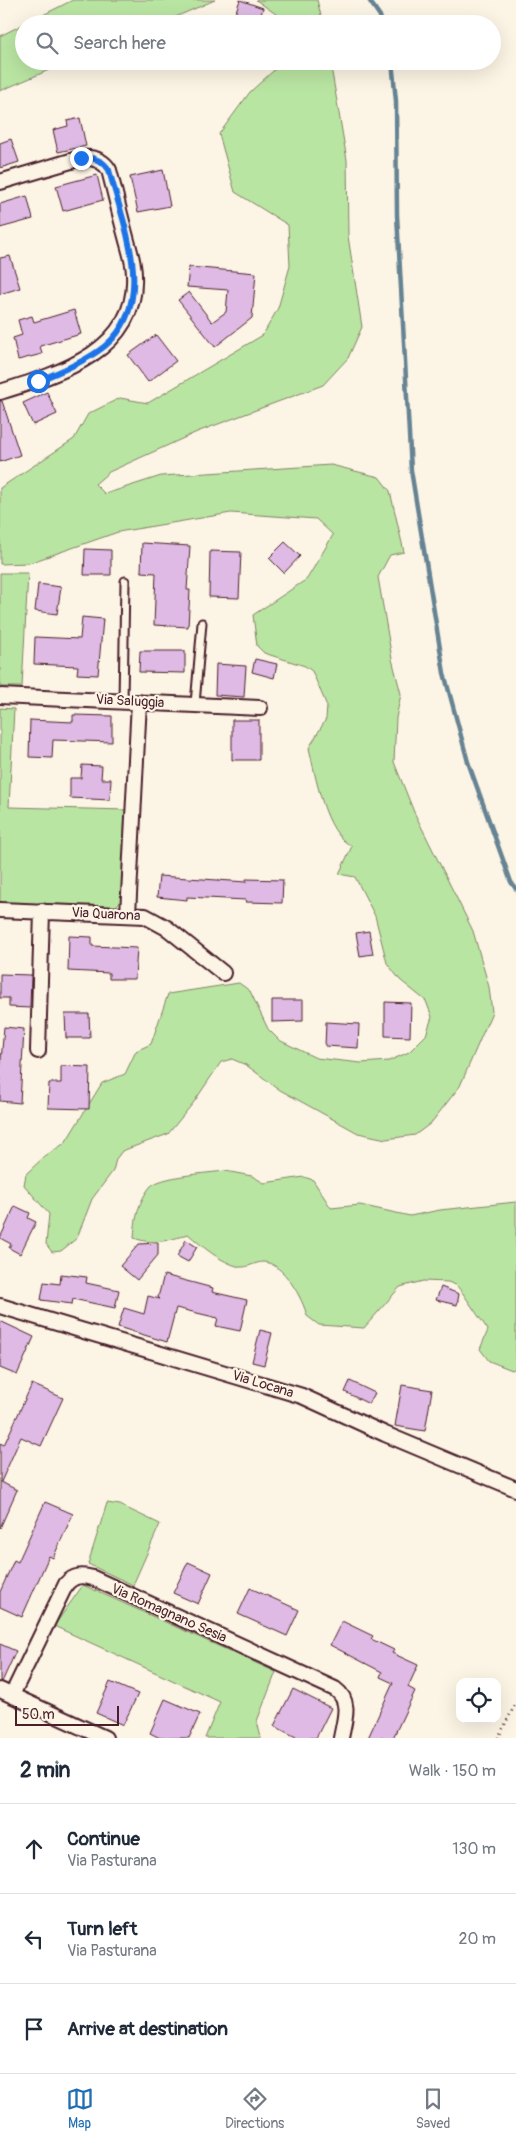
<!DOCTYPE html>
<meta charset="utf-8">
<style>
body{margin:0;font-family:Pangolin,sans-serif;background:#f6f6f7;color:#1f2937}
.controls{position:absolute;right:15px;bottom:15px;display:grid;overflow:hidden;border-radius:10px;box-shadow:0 5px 20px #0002}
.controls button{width:45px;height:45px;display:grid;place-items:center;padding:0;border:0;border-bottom:1px solid #e0e1e3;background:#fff;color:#1f2937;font:25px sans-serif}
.scale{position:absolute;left:15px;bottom:12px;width:104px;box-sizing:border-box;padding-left:5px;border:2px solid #4a1f2b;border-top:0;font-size:14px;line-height:18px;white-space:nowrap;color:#4a1f2b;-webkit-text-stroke:4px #fcf5e5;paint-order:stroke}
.stop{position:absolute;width:15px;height:15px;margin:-11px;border:4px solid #1a73e8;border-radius:50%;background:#fff}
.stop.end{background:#1a73e8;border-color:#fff;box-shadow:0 1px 5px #0008}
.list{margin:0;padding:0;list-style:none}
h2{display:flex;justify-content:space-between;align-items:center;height:65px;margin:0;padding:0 20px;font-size:21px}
h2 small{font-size:16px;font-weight:400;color:#747a83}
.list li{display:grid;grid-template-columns:32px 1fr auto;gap:15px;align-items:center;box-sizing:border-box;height:90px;padding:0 20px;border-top:1px solid #e0e1e3}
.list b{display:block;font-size:19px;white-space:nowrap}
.list p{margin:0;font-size:16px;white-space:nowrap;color:#747a83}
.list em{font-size:16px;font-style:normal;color:#747a83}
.icon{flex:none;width:28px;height:28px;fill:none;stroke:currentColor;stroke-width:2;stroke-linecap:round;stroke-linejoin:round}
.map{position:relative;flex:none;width:516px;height:1738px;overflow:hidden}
.search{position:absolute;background:#fff;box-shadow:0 5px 20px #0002;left:15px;right:15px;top:15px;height:55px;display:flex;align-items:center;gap:12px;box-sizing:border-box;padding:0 18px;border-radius:28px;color:#747a83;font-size:19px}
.sheet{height:335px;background:#fff}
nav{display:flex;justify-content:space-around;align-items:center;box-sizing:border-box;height:70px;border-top:1px solid #e0e1e3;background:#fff;font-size:14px;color:#747a83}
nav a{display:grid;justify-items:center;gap:2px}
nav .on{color:#1f6fb2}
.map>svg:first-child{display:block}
.green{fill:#b9e5a2;stroke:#828266}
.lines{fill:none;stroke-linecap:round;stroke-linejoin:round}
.stream{stroke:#668393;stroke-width:4.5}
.building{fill:#debae4;stroke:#4a1f2b}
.lane-casing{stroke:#4a1f2b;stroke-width:11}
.street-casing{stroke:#4a1f2b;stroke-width:18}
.path{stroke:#4a1f2b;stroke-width:2.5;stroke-dasharray:1 4;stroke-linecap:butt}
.lane{stroke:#fcf5e5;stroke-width:7}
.street{stroke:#fcf5e5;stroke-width:14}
.route{stroke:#1a73e8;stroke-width:6}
.labels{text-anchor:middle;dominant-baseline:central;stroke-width:4.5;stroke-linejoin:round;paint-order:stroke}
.street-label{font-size:14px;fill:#4a1f2b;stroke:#fcf5e5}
</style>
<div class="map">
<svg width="516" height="1738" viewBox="0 0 516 1738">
<rect width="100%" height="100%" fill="#fcf5e5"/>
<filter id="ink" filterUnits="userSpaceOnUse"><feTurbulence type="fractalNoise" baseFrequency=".02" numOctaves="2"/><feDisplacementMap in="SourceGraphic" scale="10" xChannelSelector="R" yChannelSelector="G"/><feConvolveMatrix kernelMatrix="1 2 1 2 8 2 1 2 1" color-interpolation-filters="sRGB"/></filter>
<g filter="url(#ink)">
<path class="green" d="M73,0H215L159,24H25Z
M256,0H317L323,24H290Z
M24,24V61H70L0,91V36Z
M284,61H330L347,160L348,236L362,327L348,358L323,385L197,432L109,472L95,484L105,494L161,476L331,465L379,477L390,491L404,552L390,555L378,577L392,659L401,694L396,718L394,762L414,812L473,931L489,987L492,1012L460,1086L431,1123L415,1135L386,1139L358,1133L280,1090L246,1065L232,1059L221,1062L194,1102L168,1134L122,1151L116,1159L113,1171L92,1199L77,1238L61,1251L52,1252L46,1244L49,1214L24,1185L26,1174L45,1156L65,1143L102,1083L125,1074L136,1051L151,1044L168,994L239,983L250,991L268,1029L279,1040L316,1058L361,1063L389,1061L409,1052L426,1035L432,1017L426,1001L400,980L387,963L375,916L355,877L339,874L352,846C325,835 315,774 309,748L326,719L327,706L312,671L305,666L264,653L257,646L253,615L307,579L333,535L316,519L231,513L118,532L29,563L0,564V488L74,439L88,414L120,398L148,403L263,335L278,308L290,266L288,225L235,192L219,134L250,92Z
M0,573H28L22,687H0Z
M0,708L14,709L9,807L127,810L124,898L113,909L0,904Z
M225,1171L252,1176L264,1183L304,1177L313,1180L331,1208L360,1205L410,1216L440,1210L516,1202V1368L512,1370L489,1361L480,1349L488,1330L462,1292L456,1285L448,1282L423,1281L400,1287L364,1328L319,1325L307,1316C303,1299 283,1262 263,1262C256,1262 247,1268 240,1267C220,1262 203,1247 188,1234C169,1241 152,1245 134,1238C135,1220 138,1202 150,1187C159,1176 209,1173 225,1171Z
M107,1503L120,1505L160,1524L133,1585L88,1564Z
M83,1585L276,1672L257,1721L261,1738H205L220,1702L54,1626Z"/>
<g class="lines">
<path class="stream" d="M369,0L380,16L382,24
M392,61L396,101L397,215L411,470L444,673L468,762L511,882L516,889"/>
</g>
<path class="building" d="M240,0L263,8L259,21L252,18L251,22L234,17Z
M80,118L86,146L58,152L53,130L68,126L67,121Z
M11,139L19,162L0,168V143Z
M163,170L170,206L138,212L130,177Z
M97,175L103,200L63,211L56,186Z
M27,196L33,219L0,228V204Z
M10,256L20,288L0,294V258Z
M189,267L256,273L252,318L215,347L178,300L189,292L212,322L226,312L228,290L187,287Z
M74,310L81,334L40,346L42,354L18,360L13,338L22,335L18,320L32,316L34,322Z
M156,335L176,361L148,382L128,355Z
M47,392L57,414L33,425L23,403Z
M0,401H2L20,455L0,462Z
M285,542L300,556L284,573L269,558Z
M142,543L190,546L187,590H190L188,627L154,625L156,573L141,572Z
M85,549L111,550V575H84Z
M210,551L241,552L239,598L209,597Z
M38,584L61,587L57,614L35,611Z
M82,617L103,619L98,675L77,674L78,666L34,664L35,637L80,639Z
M140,651H185V673L139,672Z
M255,659L277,664L274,678L252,672Z
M216,664L246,666L244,697L215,695Z
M73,715L112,716V742L53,740L52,758L29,757L30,720L73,722Z
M232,720H259V760H232Z
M82,765L102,766L101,779H111L110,800L70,798V778H81Z
M159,876L246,882V879L283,880L282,903L245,902L246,900L187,897V900L157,897Z
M369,931L373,954L360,956L356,933Z
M69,936L92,937V946L137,948L135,979H109V973L68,971Z
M0,974L31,975L30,1008L9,1007V998H0Z
M272,1000H303V1021L272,1022Z
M385,1002L411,1003L410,1037L385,1036Z
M65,1014H89L90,1038H66Z
M326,1022L359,1024L358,1048L325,1046Z
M4,1027L24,1029L20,1103L0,1101V1072Z
M61,1066L90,1067L89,1109L48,1108L49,1083H61Z
M15,1206L30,1213L28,1218L36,1222L20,1254L9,1248L11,1244L0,1238Z
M186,1240L197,1247L188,1262L177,1256Z
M158,1243V1255L137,1280L120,1266L139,1244Z
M61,1274L87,1277L86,1283L119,1290L115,1308L73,1299L72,1304L41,1300L44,1282L60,1284Z
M164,1275L213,1288L212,1292L247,1300L240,1331L216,1326L218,1318L176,1308L167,1342L118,1327L124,1308L144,1314L148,1296L160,1299L158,1297Z
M441,1287L459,1294L457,1305L436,1300Z
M0,1321L34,1337L17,1375L0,1368Z
M260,1330L272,1333L264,1365L252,1362Z
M350,1381L375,1393L369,1404L345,1392Z
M32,1384L63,1398L41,1446L21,1437L1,1482L17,1490L0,1528V1443L4,1445Z
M402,1385L432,1390L425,1431L395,1426Z
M45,1502L73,1514L53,1558L49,1556L22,1617L0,1607V1592L14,1560L18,1562Z
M188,1562L212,1573L198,1604L173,1593Z
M250,1588L299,1610L287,1636L238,1614Z
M342,1621L373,1636L371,1639L394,1650L392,1653L418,1665L408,1687L415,1691L393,1738H368L393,1683L380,1677L382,1672L330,1645Z
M0,1644L16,1651L2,1682L0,1681Z
M110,1682L138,1694L123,1725L96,1713Z
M293,1689L331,1708L316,1738H298L274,1726Z
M165,1699L200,1714L189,1738H160L150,1733Z"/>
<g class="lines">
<defs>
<path id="lane" d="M123,701L125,581
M195,704L202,623"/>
<path id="street" d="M0,182L81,158C93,157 103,160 109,170C115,193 120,215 126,237C129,249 134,262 134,275C138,351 59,374 0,392
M0,696L260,708
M0,910L145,916L167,928L223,973
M128,914L139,702
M38,1051L42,911
M0,1306L302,1396L385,1434L516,1489
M0,1690L105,1738
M12,1695L66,1584C74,1575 82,1575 93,1578L335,1689C352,1701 344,1721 341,1738"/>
</defs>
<use href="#lane" class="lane-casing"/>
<use href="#street" class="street-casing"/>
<path class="path" d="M498,1738L516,1703"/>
<use href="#lane" class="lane"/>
<use href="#street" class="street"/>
</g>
</g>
<g class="lines" filter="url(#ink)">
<path class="route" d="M38,381C61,371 85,362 105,346C158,302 123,224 109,170C103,160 93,157 81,158"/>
</g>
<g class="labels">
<g class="street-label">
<text transform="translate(130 701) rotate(3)">Via Saluggia</text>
<text transform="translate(106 914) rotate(3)">Via Quarona</text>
<text transform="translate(263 1384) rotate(17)">Via Locana</text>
<text transform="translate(169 1613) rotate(24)">Via Romagnano Sesia</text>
</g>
</g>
</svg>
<div class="controls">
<button><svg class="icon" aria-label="locate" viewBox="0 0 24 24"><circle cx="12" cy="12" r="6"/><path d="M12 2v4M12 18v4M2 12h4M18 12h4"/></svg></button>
</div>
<div class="scale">50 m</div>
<div class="stop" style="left:38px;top:381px"></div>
<div class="stop end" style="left:81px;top:158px"></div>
<div class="search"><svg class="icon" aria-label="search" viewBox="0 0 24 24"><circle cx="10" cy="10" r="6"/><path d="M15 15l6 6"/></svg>Search here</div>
</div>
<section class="sheet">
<h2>2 min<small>Walk · 150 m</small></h2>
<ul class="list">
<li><svg class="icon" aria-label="ahead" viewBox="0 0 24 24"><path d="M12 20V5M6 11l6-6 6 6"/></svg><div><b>Continue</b><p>Via Pasturana</p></div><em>130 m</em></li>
<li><svg class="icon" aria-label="left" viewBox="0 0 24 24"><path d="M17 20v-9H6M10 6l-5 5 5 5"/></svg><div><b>Turn left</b><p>Via Pasturana</p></div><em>20 m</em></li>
<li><svg class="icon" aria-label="arrive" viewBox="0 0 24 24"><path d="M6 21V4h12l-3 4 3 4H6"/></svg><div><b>Arrive at destination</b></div></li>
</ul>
</section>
<nav>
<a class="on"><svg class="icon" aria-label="map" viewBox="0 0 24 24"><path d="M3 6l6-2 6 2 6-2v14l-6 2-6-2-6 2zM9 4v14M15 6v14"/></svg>Map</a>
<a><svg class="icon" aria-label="directions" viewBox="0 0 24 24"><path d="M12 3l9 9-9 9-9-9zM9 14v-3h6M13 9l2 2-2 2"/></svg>Directions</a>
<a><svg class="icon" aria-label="saved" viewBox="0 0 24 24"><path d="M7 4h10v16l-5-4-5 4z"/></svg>Saved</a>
</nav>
